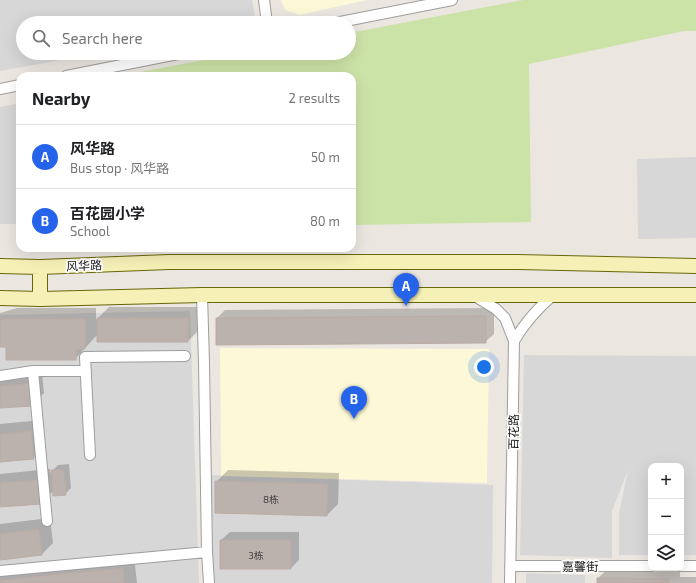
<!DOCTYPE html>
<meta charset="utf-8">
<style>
body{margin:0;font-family:"Exo 2","Noto Sans SC",sans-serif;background:#f6f6f6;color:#202124}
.controls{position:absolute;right:12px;bottom:12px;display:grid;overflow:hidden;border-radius:8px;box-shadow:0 4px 16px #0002}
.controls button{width:36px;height:36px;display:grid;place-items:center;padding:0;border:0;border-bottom:1px solid #e0e0e0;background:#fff;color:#202124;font:20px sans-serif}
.you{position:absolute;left:484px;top:367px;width:14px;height:14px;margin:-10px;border:3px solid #fff;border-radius:50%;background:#1a73e8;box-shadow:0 0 0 6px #1a73e833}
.badge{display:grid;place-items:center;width:26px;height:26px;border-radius:50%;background:#2563eb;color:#fff;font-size:13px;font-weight:700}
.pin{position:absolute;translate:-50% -33px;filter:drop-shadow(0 1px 2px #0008)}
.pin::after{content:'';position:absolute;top:21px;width:14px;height:12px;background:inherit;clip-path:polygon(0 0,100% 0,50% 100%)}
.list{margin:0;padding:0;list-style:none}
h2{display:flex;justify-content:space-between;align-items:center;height:52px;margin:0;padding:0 16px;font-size:17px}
h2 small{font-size:13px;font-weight:400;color:#757577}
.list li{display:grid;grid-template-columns:26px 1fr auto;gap:12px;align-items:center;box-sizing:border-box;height:64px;padding:0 16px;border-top:1px solid #e0e0e0}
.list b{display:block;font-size:15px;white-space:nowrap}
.list p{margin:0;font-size:13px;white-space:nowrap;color:#757577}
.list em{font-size:13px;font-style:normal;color:#757577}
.icon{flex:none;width:22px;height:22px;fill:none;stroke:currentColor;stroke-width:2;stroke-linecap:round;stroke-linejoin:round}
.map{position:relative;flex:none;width:696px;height:583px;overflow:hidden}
.search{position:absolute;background:#fff;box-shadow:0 4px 16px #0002;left:16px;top:16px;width:340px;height:44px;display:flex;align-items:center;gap:10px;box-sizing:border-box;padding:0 14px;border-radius:22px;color:#757577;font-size:15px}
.panel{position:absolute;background:#fff;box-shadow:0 4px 16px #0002;left:16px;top:72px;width:340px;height:180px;border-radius:12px}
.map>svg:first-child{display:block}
.residential{fill:#d8d7d7}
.education{fill:#fcf8d8}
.grass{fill:#cce3a8}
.shadow{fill:#0003}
.building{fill:#bbb1ad;stroke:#bcaca4}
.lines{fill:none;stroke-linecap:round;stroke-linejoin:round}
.street-casing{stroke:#9e9e9e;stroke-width:12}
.secondary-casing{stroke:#67670b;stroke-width:16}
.street{stroke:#fff;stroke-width:10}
.secondary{stroke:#f4f0b6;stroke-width:14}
.labels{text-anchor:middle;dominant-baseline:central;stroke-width:3.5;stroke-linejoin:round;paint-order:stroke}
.number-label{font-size:10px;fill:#42403f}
.street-label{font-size:12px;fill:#1a1a1a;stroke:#fff}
</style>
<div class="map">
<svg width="696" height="583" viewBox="0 0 696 583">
<rect width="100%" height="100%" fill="#ebe6e0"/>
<path class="residential" d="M0,0H252L256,23H23V53H100L0,71Z
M20,103V224H0V107Z
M696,157V238L638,239L637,159Z
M190,311L199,583H0V315Z
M524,355L696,356V555H681V466H651V555H619V513L628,470L612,511V558L520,555Z
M209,475L493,485L492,583H214Z
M526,573L585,575V583H526Z"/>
<path class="education" d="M281,0H367L300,15L285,10Z
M220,348L489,349L487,483L221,476Z"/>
<path class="grass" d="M523,0H696V31H684L529,64L531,222L352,225V76H119L241,53H349V33Z"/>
<path class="shadow" d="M109,307H199V330L188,341L98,334L75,359L7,346H0V313L17,308H96V320Z
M494,308V334L485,342L217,318L225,310Z
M42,373L44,393L32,405L0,407V376Z
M42,420L45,446L33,458L0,461V424Z
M69,464L71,488L65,494L54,490L41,503L0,506V472V474L50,469V473L58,465Z
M228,470L339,473L338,504L327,515L216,482Z
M50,518L53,543L42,554L0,559V524Z
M230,532H299V560L291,568L221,540Z
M134,557L137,583H0V571Z
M610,567L680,568V577H696V583H598V578Z"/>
<path class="building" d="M486,316V343L216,345V318Z
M97,318H188V342H97Z
M5,319H85V349H76V360H6V347H0V320Z
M31,383L33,406L0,408V386Z
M31,431L34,459L0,462V434Z
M51,470H64L66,495L53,496Z
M39,480L41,504L0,507V483Z
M215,481L328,484L327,516L215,513Z
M39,529L42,555L0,560V534Z
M220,540H291V569H220Z
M123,568L124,583H0V580Z
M597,578L669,579V583H597Z"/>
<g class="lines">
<defs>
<path id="street" d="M264,0L267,23
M335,23L452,0
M66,76L183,53
M0,89L20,85
M202,295L204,363L207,552L209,583
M473,295L496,309L505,318L514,341
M33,371L47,521
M0,376L33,371H86
M90,455L85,357L185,356
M510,566H651
M681,566H696
M0,571L207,552
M510,583L514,341C525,322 537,309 553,295"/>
<path id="secondary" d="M0,266L40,267L169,262H518L696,266
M40,267V299
M0,298L40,299L202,295H696"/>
</defs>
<use href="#street" class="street-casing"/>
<use href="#secondary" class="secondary-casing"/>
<use href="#street" class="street"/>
<use href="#secondary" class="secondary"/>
</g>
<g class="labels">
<g class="number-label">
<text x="271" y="499">8栋</text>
<text x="256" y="555">3栋</text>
</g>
<g class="street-label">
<text transform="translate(84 265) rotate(-2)">风华路</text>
<text transform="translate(513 432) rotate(-89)">百花路</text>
<text x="580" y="566">嘉馨街</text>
</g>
</g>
</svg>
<div class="controls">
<button>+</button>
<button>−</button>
<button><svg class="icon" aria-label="layers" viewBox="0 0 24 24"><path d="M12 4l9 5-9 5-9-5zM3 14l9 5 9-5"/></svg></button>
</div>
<div class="you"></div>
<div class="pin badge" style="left:406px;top:306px">A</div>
<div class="pin badge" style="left:354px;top:419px">B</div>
<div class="search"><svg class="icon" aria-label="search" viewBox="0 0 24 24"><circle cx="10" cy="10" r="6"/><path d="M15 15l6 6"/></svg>Search here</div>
<section class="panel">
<h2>Nearby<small>2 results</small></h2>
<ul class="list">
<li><span class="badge">A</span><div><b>风华路</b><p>Bus stop · 风华路</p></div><em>50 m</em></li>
<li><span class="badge">B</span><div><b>百花园小学</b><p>School</p></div><em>80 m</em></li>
</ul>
</section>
</div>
